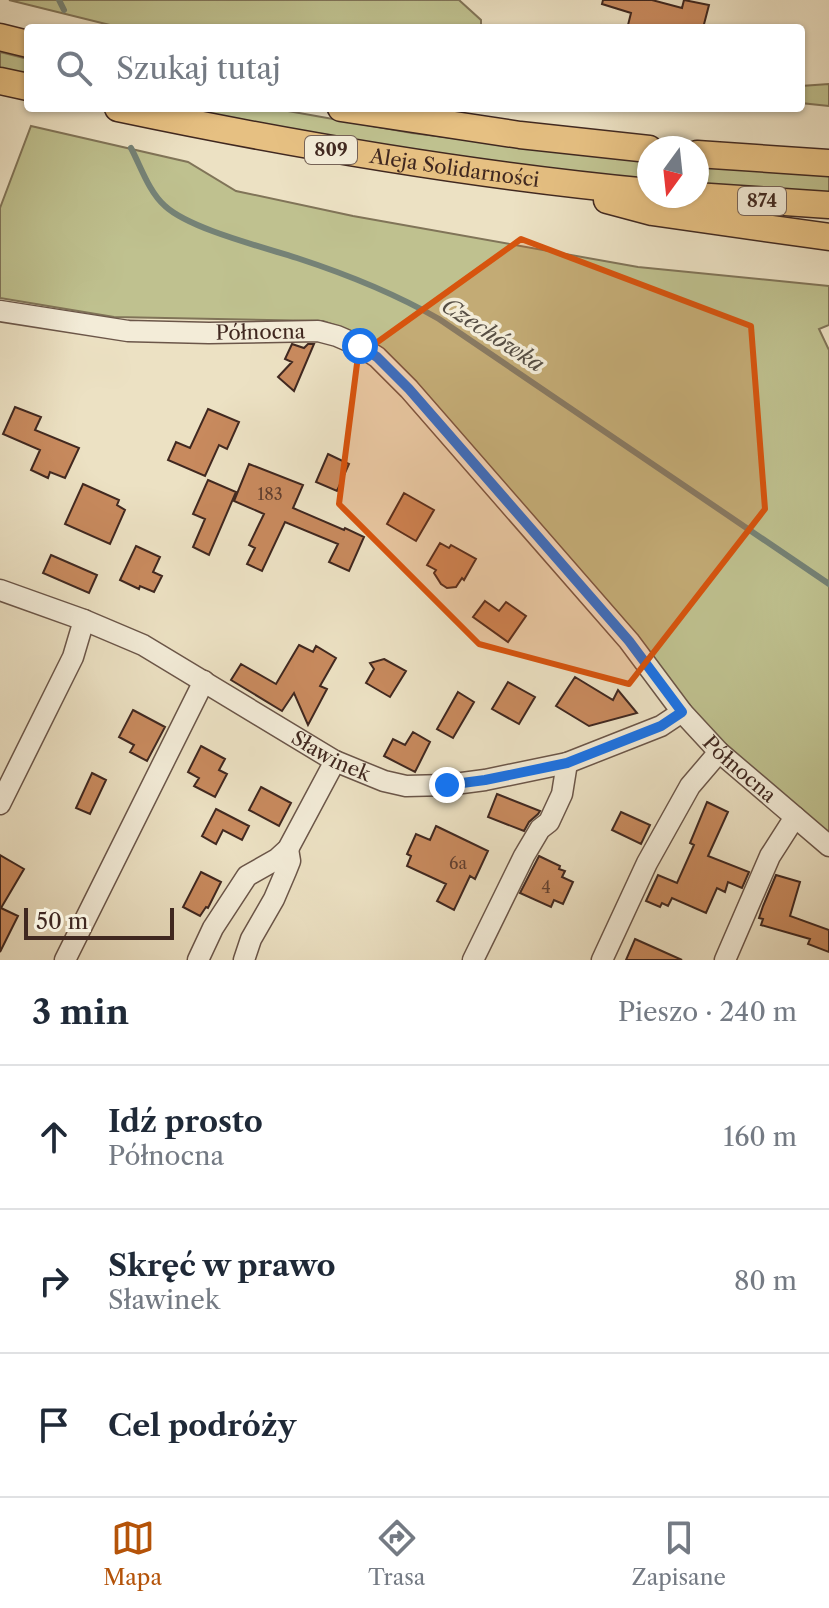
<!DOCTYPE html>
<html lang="pl">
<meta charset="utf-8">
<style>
body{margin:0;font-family:"Libre Caslon Text",serif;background:#f6f6f7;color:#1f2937}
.compass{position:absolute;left:637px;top:136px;width:72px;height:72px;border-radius:50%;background:#fff;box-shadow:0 2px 6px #0004;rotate:195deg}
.scale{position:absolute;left:24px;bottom:20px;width:150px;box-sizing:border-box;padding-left:8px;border:4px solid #402820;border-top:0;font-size:22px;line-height:28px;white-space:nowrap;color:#402820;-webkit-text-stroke:6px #f3ecd8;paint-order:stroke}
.stop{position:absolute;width:24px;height:24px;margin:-18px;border:6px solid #1a73e8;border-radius:50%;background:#fff}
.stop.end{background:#1a73e8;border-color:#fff;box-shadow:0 2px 8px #0008}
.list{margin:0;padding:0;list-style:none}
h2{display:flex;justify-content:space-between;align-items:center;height:104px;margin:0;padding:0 32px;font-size:34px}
h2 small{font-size:26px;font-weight:400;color:#747a83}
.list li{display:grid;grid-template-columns:52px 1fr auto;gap:24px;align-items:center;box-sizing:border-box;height:144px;padding:0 32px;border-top:2px solid #e0e1e3}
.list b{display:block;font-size:30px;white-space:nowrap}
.list p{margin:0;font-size:26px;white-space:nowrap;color:#747a83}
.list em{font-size:26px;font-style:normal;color:#747a83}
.icon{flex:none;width:44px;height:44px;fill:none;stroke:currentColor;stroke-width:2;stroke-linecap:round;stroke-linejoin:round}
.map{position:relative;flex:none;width:829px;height:960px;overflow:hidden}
.search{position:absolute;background:#fff;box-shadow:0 2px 6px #0004;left:24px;right:24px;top:24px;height:88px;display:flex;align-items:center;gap:20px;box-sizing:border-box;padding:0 28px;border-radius:8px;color:#747a83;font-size:30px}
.sheet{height:536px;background:#fff}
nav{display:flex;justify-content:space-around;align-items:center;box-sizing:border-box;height:112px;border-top:2px solid #e0e1e3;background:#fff;font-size:22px;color:#747a83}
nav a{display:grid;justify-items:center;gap:4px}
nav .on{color:#b45309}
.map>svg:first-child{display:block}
.green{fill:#bfc18f;stroke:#807458;stroke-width:2}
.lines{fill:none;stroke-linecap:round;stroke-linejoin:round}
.stream{stroke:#758276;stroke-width:6}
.building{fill:#c88a5e;stroke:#402820;stroke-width:2}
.minor-casing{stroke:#6b5649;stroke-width:23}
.major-casing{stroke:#402820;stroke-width:29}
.minor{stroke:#f3ecd8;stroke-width:20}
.major{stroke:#e6c082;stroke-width:26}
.route{stroke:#1a73e8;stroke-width:10}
.marked{fill:#d7540e;fill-opacity:0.2;stroke:#d7540e;stroke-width:6;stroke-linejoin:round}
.labels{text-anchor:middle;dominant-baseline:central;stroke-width:7;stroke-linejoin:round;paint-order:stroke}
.number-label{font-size:16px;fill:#624030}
.shield{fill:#f3ecd8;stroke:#766357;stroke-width:2}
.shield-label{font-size:18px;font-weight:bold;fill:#402820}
.street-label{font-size:20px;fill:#402820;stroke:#f3ecd8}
.water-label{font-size:22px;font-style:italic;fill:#564e44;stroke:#f3ecd8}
</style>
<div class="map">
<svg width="829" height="960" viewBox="0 0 829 960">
<rect width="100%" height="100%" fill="#ece1c3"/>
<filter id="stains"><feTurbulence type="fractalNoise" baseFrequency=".0025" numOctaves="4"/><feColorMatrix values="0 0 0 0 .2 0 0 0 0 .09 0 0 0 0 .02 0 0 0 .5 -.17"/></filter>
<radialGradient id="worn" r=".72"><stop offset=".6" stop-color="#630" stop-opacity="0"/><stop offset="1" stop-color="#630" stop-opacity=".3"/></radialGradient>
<path class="green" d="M9,0H459L481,20V28H122Z
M0,52L28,59V76L0,69Z
M829,84V106L801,103V86Z
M167,108H271L412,133L649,162V182L340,142Z
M31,126L188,162L236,191L353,216L638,267L829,286V325L819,329L829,350V838L714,743L349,330L323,321L114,317L0,298V208Z
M697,166L829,176V195L697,186Z"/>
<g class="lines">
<path class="stream" d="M59,0L64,10
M131,148C141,167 149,192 165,206C190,229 263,247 297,258C346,274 394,293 439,319L829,584"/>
</g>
<path class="building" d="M603,0H652L682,8L684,0L709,5L703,28H638L628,25L631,13L602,4Z
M292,344L304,348L308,344H314L294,391L278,377L292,362L285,359Z
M15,407L41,417L35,430L79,448L65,478L50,472L48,478L31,470L40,450L3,434Z
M208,409L239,422L227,449L219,445L205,476L168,460L176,442L190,448Z
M328,454L349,464L337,491L316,482Z
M249,464L303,485L293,508L344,530L345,528L364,537L349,571L329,562L338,544L285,522L262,571L247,564L255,548L249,545L264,514L234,501Z
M208,480L236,492L209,555L193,547L205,519L193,514Z
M83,484L119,500L117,505L125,510L110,544L65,524Z
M404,493L434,510L416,541L387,524Z
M440,543L449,548L451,545L476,559L464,580L462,578L456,587L447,588L441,584L434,573L436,570L427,565Z
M136,546L160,557L153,572L162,576L154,592L140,586L139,589L120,580Z
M51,555L97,575L89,593L43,573Z
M485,601L499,611L506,602L526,616L508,642L473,617Z
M299,645L313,652L316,646L336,658L320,686L327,689L308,725L294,693L282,711L231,680L241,664L276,684Z
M384,659L406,671L390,697L366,683L374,669L370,663Z
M575,677L613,700L618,690L637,713L589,726L556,706Z
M508,682L535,697L519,724L492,709Z
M458,692L474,702L453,738L437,729Z
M133,710L165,727L147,761L130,752L134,745L119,737Z
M413,732L430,742L415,772L384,756L393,739L405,745Z
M201,746L225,759L219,770L227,774L215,797L194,786L199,778L188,772Z
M92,773L106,780L90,814L76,808Z
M261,787L291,803L279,826L249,810Z
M497,794L540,811L538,814L529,822L524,831L488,817Z
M707,802L728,812L708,856L749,872L742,888L728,882L725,892L717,888L706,913L672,898L668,906L662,903L660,907L646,901L658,875L677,883L694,845L690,843Z
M216,809L249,826L242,840L223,830L216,844L202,836Z
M621,812L650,825L641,844L612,830Z
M436,826L488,851L475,879L470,876L454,910L437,901L446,884L407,866L411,856L407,854L416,834L430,840Z
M0,855L24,869L1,908L18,916L0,952Z
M539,856L560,866L559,869L565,871L562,877L573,882L563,904L554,900L551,907L520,893Z
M201,872L221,882L208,908L206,907L200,916L183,907Z
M776,875L800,882L790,916L829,930V952L808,944L810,939L761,925L763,919L759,918L763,906Z
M635,939L682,960H626Z"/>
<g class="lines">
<defs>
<g id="minor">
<path id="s1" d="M0,311L128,331L209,333L318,331L337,336L360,346L377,357L409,389L629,641L682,712L719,752L829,846"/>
<path id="s2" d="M0,590L84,620L143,645L335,761L384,781L406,786L447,785L485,780L567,763L661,726L682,712"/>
<path d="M0,804L73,657L84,620"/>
<path d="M65,960L204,681"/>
<path d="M198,960L213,928L247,876L277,859L288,849L335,761"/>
<path d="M244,960L251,939L274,899L286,871L290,861L288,849"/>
<path d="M473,960L524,856L540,829L549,822L562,794L567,763"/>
<path d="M602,960L647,863L690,786L719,752"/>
<path d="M725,960L770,856L795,817"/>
</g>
<g id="major">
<path d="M0,37L28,44"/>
<path d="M0,81L28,87"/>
<path id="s3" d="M118,108C294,145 470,175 649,192"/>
<path d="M341,108L520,135L649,149"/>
<path d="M697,154L829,163"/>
<path d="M695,196L829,205"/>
<path d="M607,200L652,212L829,237"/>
</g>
</defs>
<use href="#minor" class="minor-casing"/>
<use href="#major" class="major-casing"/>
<use href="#minor" class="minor"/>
<use href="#major" class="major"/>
</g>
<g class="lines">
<path class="route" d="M360,346L377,357L409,389L629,641L682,712L661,726L567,763L485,780L447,785"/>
</g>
<path class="marked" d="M521,239L751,326L765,509L629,684L479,644L339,504L358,356Z"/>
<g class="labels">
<g class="number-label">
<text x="270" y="494">183</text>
<text x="458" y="863">6a</text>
<text x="546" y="887">4</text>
</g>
<g class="shield">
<rect x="305" y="136" width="52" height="28" rx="6"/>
<rect x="738" y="187" width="48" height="28" rx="6"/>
</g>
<g class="shield-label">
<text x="331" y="150">809</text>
<text x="762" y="201">874</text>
</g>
<g class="street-label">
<text stroke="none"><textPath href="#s3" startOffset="342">Aleja Solidarności</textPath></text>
<text stroke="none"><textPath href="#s1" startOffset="262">Północna</textPath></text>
<text stroke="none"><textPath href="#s2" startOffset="372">Sławinek</textPath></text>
<text stroke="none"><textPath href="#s1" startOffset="934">Północna</textPath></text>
</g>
<g class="water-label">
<text transform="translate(493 335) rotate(33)">Czechówka</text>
</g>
</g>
<rect width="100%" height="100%" filter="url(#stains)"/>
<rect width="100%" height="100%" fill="url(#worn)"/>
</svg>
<svg class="compass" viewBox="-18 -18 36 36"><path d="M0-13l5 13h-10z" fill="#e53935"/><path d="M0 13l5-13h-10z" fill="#747a83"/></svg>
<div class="scale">50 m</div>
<div class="stop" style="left:360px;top:346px"></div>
<div class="stop end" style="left:447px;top:785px"></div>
<div class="search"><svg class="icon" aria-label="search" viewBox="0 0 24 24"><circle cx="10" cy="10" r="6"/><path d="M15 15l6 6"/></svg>Szukaj tutaj</div>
</div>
<section class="sheet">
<h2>3 min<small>Pieszo · 240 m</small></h2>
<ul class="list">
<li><svg class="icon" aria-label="ahead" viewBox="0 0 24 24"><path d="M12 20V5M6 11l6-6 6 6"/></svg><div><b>Idź prosto</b><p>Północna</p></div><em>160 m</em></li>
<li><svg class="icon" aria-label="right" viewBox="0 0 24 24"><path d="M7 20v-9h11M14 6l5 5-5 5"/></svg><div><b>Skręć w prawo</b><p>Sławinek</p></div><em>80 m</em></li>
<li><svg class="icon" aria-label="arrive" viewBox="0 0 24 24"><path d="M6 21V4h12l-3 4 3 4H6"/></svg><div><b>Cel podróży</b></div></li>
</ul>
</section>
<nav>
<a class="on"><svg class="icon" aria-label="map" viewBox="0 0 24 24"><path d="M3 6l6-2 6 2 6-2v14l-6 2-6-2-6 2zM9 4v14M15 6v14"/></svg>Mapa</a>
<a><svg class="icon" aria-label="directions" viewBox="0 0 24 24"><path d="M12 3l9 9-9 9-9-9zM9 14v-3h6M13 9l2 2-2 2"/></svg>Trasa</a>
<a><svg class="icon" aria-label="saved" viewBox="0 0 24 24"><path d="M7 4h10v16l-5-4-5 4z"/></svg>Zapisane</a>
</nav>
